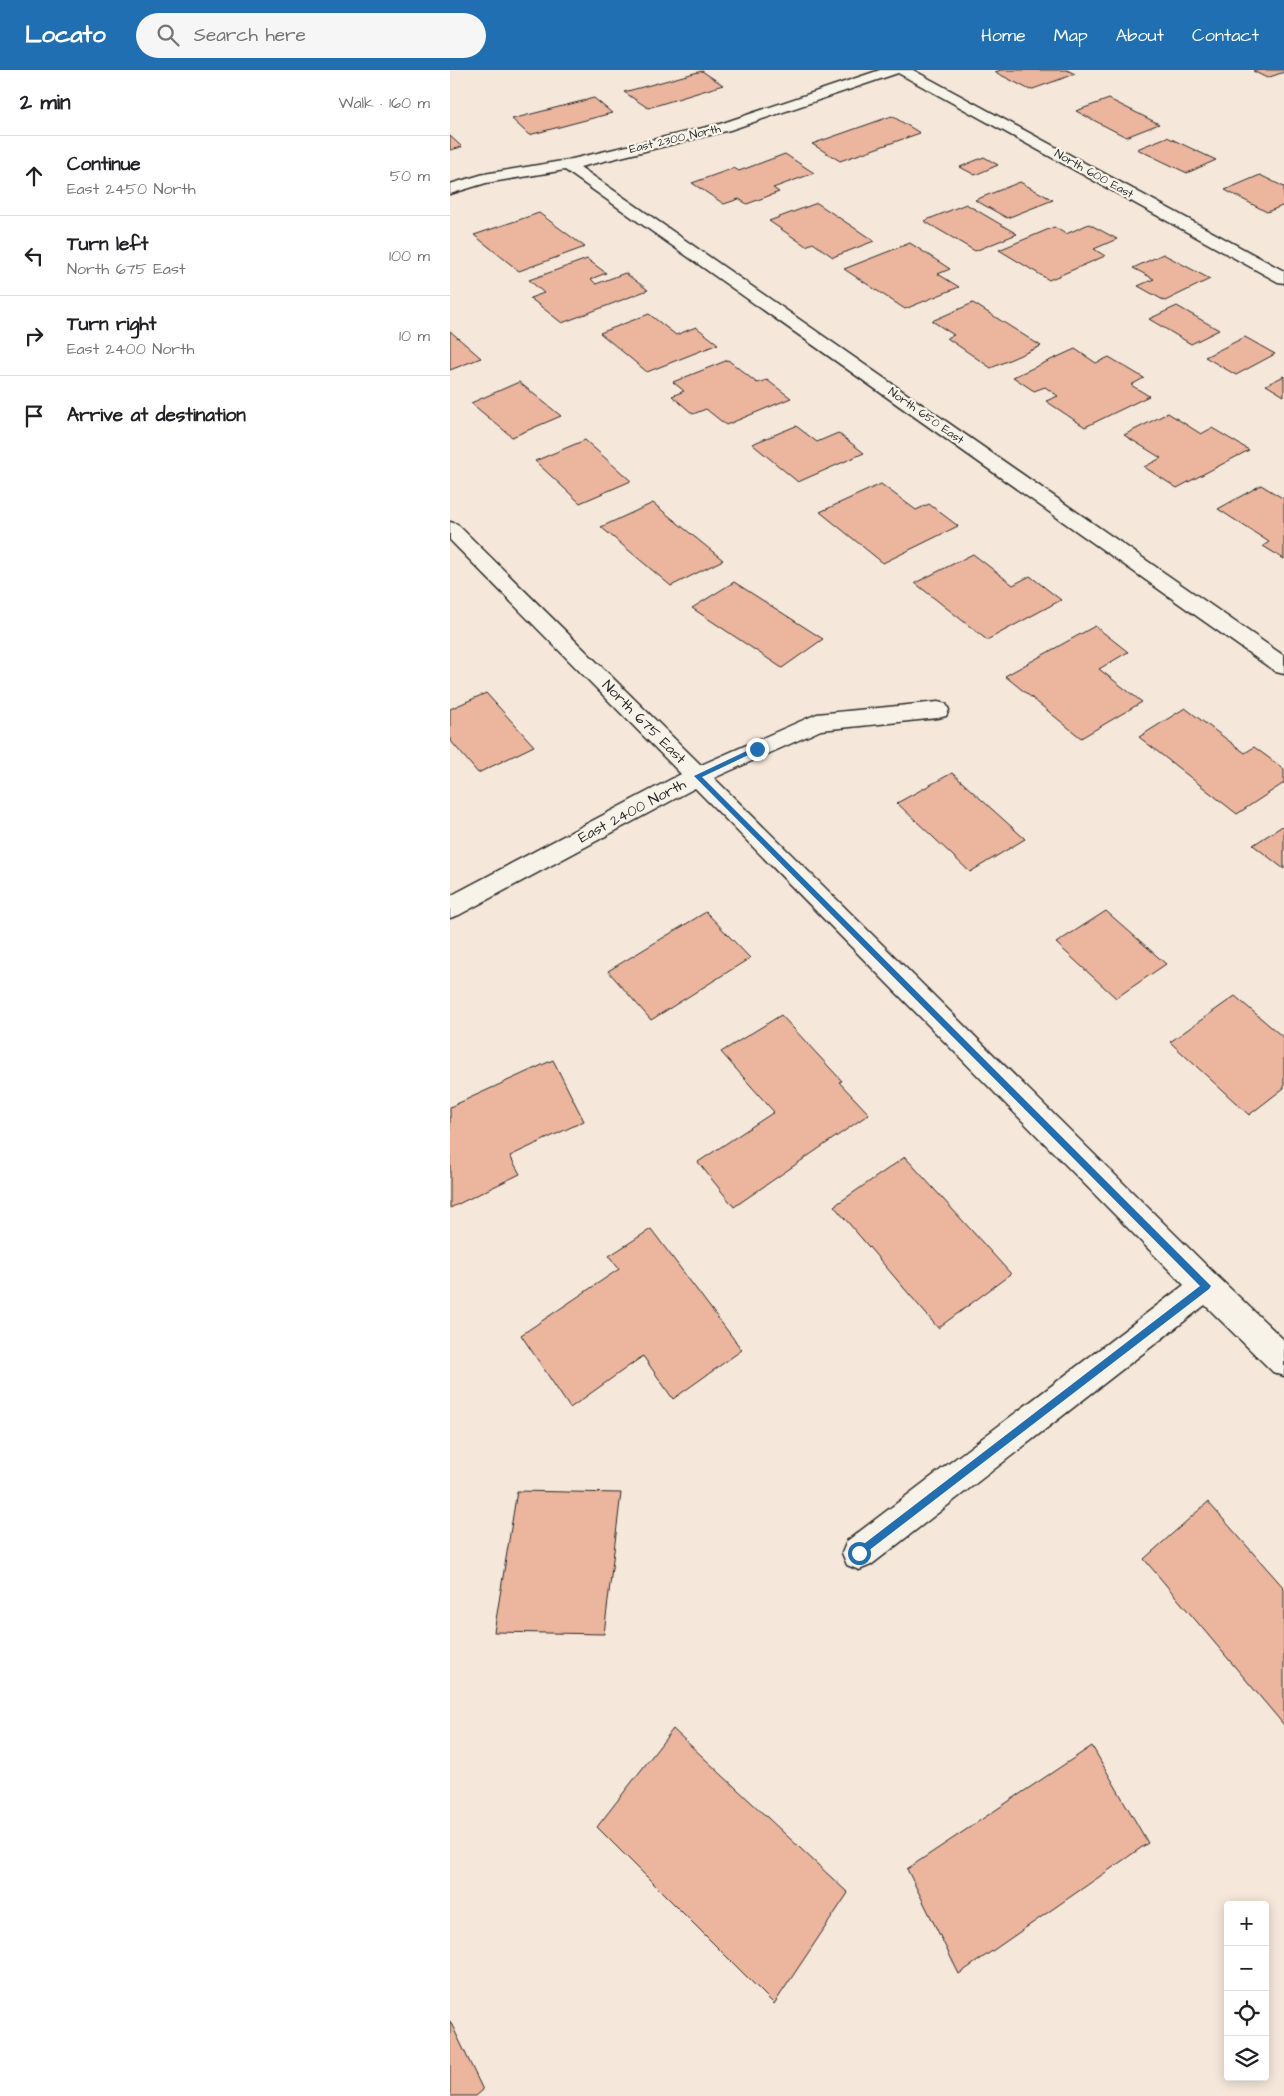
<!DOCTYPE html>
<meta charset="utf-8">
<style>
body{margin:0;font-family:"Architects Daughter",sans-serif;background:#f6f6f6;color:#202124}
.controls{position:absolute;right:15px;bottom:15px;display:grid;overflow:hidden;border-radius:5px;box-shadow:0 2px 12px #0003}
.controls button{width:45px;height:45px;display:grid;place-items:center;padding:0;border:0;border-bottom:1px solid #e0e0e0;background:#fff;color:#202124;font:25px sans-serif}
.stop{position:absolute;width:15px;height:15px;margin:-11px;border:4px solid #1f6fb2;border-radius:50%;background:#fff}
.stop.end{background:#1f6fb2;border-color:#fff;box-shadow:0 1px 5px #0008}
.list{margin:0;padding:0;list-style:none}
h2{display:flex;justify-content:space-between;align-items:center;height:65px;margin:0;padding:0 20px;font-size:21px}
h2 small{font-size:16px;font-weight:400;color:#757577}
.list li{display:grid;grid-template-columns:32px 1fr auto;gap:15px;align-items:center;box-sizing:border-box;height:80px;padding:0 20px;border-top:1px solid #e0e0e0}
.list b{display:block;font-size:19px;white-space:nowrap}
.list p{margin:0;font-size:16px;white-space:nowrap;color:#757577}
.list em{font-size:16px;font-style:normal;color:#757577}
.icon{flex:none;width:28px;height:28px;fill:none;stroke:currentColor;stroke-width:2;stroke-linecap:round;stroke-linejoin:round}
.map{position:relative;flex:none;width:834px;height:2026px;overflow:hidden}
header{display:flex;align-items:center;gap:30px;box-sizing:border-box;height:70px;padding:0 25px;background:#1f6fb2;color:#fff}
header strong{font-size:24px}
nav{display:flex;gap:28px;margin-inline-start:auto;font-size:18px}
.search{width:350px;height:45px;background:#f6f6f6;display:flex;align-items:center;gap:12px;box-sizing:border-box;padding:0 18px;border-radius:28px;color:#757577;font-size:19px}
main{display:flex}
aside{flex:1;background:#fff}
.map>svg:first-child{display:block}
.building{fill:#ebb59e;stroke:#2b2b2b}
.lines{fill:none;stroke-linecap:round;stroke-linejoin:round}
.minor-casing{stroke:#2b2b2b;stroke-width:3}
.minor{fill:#f7f3e8;fill-rule:evenodd}
.route{fill:#1f6fb2}
.labels{text-anchor:middle;dominant-baseline:central;stroke-width:4.5;stroke-linejoin:round;paint-order:stroke}
.far-street-label{font-size:12px;fill:#2b2b2b;stroke:#f7f3e8}
.street-label{font-size:15px;fill:#2b2b2b;stroke:#f7f3e8}
</style>
<header>
<strong>Locato</strong>
<div class="search"><svg class="icon" aria-label="search" viewBox="0 0 24 24"><circle cx="10" cy="10" r="6"/><path d="M15 15l6 6"/></svg>Search here</div>
<nav><a>Home</a><a>Map</a><a>About</a><a>Contact</a></nav>
</header>
<main>
<aside>
<h2>2 min<small>Walk · 160 m</small></h2>
<ul class="list">
<li><svg class="icon" aria-label="ahead" viewBox="0 0 24 24"><path d="M12 20V5M6 11l6-6 6 6"/></svg><div><b>Continue</b><p>East 2450 North</p></div><em>50 m</em></li>
<li><svg class="icon" aria-label="left" viewBox="0 0 24 24"><path d="M17 20v-9H6M10 6l-5 5 5 5"/></svg><div><b>Turn left</b><p>North 675 East</p></div><em>100 m</em></li>
<li><svg class="icon" aria-label="right" viewBox="0 0 24 24"><path d="M7 20v-9h11M14 6l5 5-5 5"/></svg><div><b>Turn right</b><p>East 2400 North</p></div><em>10 m</em></li>
<li><svg class="icon" aria-label="arrive" viewBox="0 0 24 24"><path d="M6 21V4h12l-3 4 3 4H6"/></svg><div><b>Arrive at destination</b></div></li>
</ul>
</aside>
<div class="map">
<svg width="834" height="2026" viewBox="0 0 834 2026">
<rect width="100%" height="100%" fill="#f5e7d9"/>
<filter id="ink" filterUnits="userSpaceOnUse"><feTurbulence type="fractalNoise" baseFrequency=".02" numOctaves="2"/><feDisplacementMap in="SourceGraphic" scale="10" xChannelSelector="R" yChannelSelector="G"/><feConvolveMatrix kernelMatrix="1 2 1 2 8 2 1 2 1" color-interpolation-filters="sRGB"/></filter>
<g filter="url(#ink)">
<path class="building" d="M551,0H617L625,4L580,20L545,2Z
M806,0H834V2L817,8L803,1Z
M252,1L273,15L198,38L174,22Z
M144,28L162,43L79,65L62,49Z
M659,29L709,54L676,67L626,41Z
M442,46L470,63L390,91L362,74Z
M0,66L12,77L0,80Z
M717,67L766,90L737,103L687,79Z
M335,84L364,103L323,118L329,122L297,134L289,129L274,134L242,113L284,98L289,101Z
M534,87L548,95L525,105L510,97Z
M810,105L834,117V137L832,136L817,142L775,120Z
M570,112L603,130L557,148L525,130Z
M367,133L424,171L383,187L363,173L356,176L319,151Z
M516,134L567,164L525,181L474,151Z
M89,143L135,177L69,201L24,165Z
M639,154L667,169L644,179L655,186L599,210L549,180L604,157L616,164Z
M460,173L500,199L488,204L509,217L455,239L394,199Z
M713,184L760,209L715,231L688,216L704,209L683,198Z
M137,189L156,203L141,209L146,214L175,203L198,220L112,253L80,228L94,223L79,210Z
M523,233L591,276L541,298L497,268L504,265L482,251Z
M727,236L769,260L741,274L699,249Z
M199,244L226,265L246,257L268,274L197,302L150,263Z
M0,261L31,288L0,300Z
M795,267L825,284L786,305L755,287Z
M625,279L646,293L659,287L694,308L681,315L699,326L635,357L596,331L608,326L595,317L584,321L563,307Z
M278,290L307,313L317,310L341,328L276,355L256,339L243,344L222,326L234,321L223,312Z
M834,306V326L816,315Z
M69,312L111,346L62,367L21,333Z
M718,343L751,364L762,358L799,380L727,418L694,397L711,388L674,365Z
M346,356L367,372L388,363L414,383L348,412L302,374Z
M135,370L181,411L130,433L85,391Z
M431,414L466,440L479,434L508,456L433,493L370,442Z
M811,415L834,429V489L813,476L819,472L768,439Z
M203,433L273,490L221,516L151,457Z
M523,484L563,515L580,506L611,530L537,570L465,513Z
M284,512L373,569L332,598L242,538Z
M645,556L678,582L649,599L692,632L631,668L555,606Z
M36,623L84,676L28,703L0,670V639Z
M735,638L795,683L804,677L834,699V713L787,744L689,667Z
M502,703L575,769L520,802L447,733Z
M834,755V799L803,775Z
M656,841L716,894L666,928L606,873Z
M256,842L300,888L201,950L158,901Z
M785,926L834,968V1018L799,1045L720,972Z
M331,945L392,1011L389,1012L419,1044L284,1137L248,1092L324,1042L271,982Z
M103,990L134,1051L60,1086L70,1104L0,1138V1037Z
M455,1087L561,1204L488,1258L384,1136Z
M201,1159L292,1280L223,1329L193,1286L120,1338L71,1265L169,1199L159,1186Z
M67,1421L171,1423L154,1564L44,1562Z
M758,1432L834,1518V1655L694,1489Z
M223,1659L398,1823L324,1934L147,1757Z
M642,1676L698,1773L509,1904L457,1799Z
M0,1951L33,2020L26,2026H0Z"/>
<g class="lines">
<defs>
<path id="minor" d="M430,0H463L834,201V213L828,212L448,3L280,60L130,97L834,586V604L826,602L115,100L36,113L0,124V114L34,104L118,90L270,54Z
M0,452L7,454L251,695L367,644L488,632L496,634L499,640L496,646L488,648L371,660L264,708L767,1206L834,1270V1306L823,1302L755,1235L421,1495L409,1500L397,1495L392,1483L397,1471L734,1215L245,718L9,845L0,848V826L231,704L0,470Z"/>
</defs>
<use href="#minor" class="minor-casing"/>
<use href="#minor" class="minor"/>
</g>
</g>
<path class="route" d="M305,677L311,679L252,707L761,1216L759,1219L409,1488L404,1483L406,1480L750,1216L244,706Z"/>
<g class="labels">
<g class="far-street-label">
<text transform="translate(225 69) rotate(-13)">East 2300 North</text>
<text transform="translate(644 104) rotate(29)">North 600 East</text>
<text transform="translate(476 346) rotate(35)">North 650 East</text>
</g>
<g class="street-label">
<text transform="translate(194 652) rotate(45)">North 675 East</text>
<text transform="translate(182 741) rotate(-28)">East 2400 North</text>
</g>
</g>
</svg>
<div class="controls">
<button>+</button>
<button>−</button>
<button><svg class="icon" aria-label="locate" viewBox="0 0 24 24"><circle cx="12" cy="12" r="6"/><path d="M12 2v4M12 18v4M2 12h4M18 12h4"/></svg></button>
<button><svg class="icon" aria-label="layers" viewBox="0 0 24 24"><path d="M12 4l9 5-9 5-9-5zM3 14l9 5 9-5"/></svg></button>
</div>
<div class="stop" style="left:409px;top:1483px"></div>
<div class="stop end" style="left:307px;top:679px"></div>
</div>
</main>
